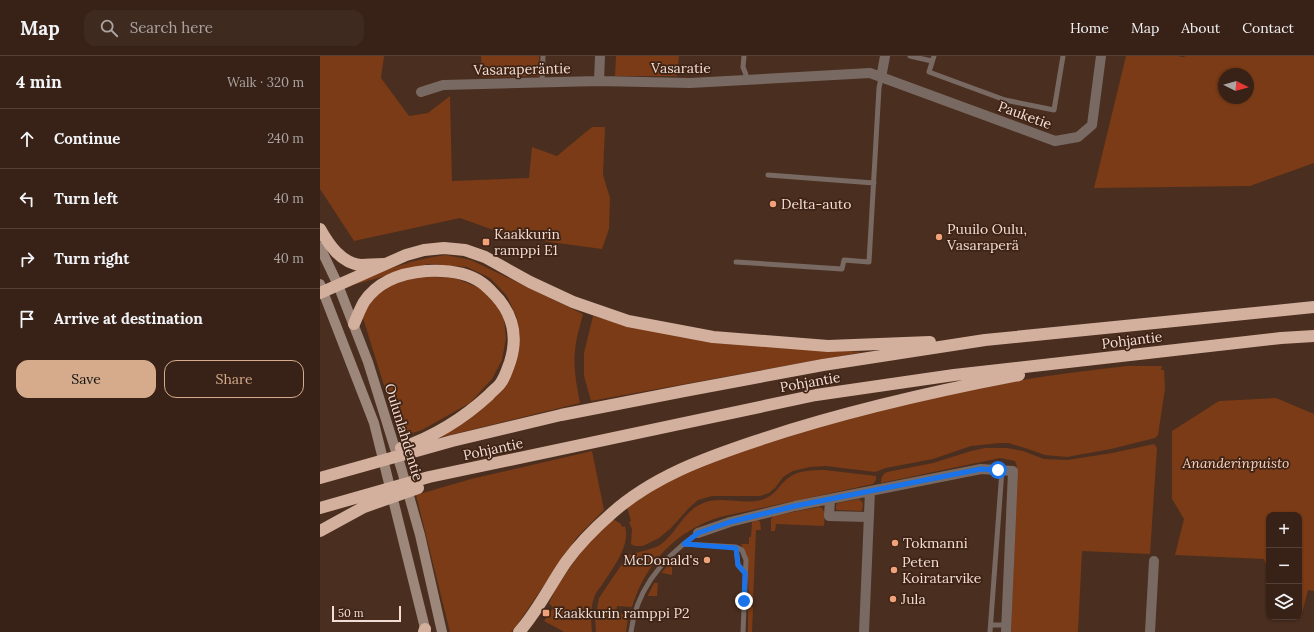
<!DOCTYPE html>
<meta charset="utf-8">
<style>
body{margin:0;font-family:Lora,serif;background:#3f2a20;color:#f1f3f6}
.controls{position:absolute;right:12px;bottom:12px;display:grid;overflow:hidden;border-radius:8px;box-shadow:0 1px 3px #0004}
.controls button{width:36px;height:36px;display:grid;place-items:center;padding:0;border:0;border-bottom:1px solid #523f36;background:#382217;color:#f1f3f6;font:20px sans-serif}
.compass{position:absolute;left:898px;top:12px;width:36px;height:36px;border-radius:50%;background:#382217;box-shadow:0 1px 3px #0004;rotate:95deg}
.scale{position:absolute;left:12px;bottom:10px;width:69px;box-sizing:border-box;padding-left:4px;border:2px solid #f2ded5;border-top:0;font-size:11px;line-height:14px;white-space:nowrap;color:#f2ded5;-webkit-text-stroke:3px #3f2315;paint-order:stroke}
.stop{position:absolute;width:12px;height:12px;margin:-9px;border:3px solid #1a73e8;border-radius:50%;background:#fff}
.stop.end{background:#1a73e8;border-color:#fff;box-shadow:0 1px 4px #0008}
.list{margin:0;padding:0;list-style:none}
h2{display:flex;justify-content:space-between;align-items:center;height:52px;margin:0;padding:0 16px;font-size:17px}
h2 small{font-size:13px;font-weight:400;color:#aba4a1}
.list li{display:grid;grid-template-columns:26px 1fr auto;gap:12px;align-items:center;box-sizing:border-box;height:60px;padding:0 16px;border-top:1px solid #523f36}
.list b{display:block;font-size:15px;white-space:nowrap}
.list em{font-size:13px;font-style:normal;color:#aba4a1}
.actions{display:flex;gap:8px;padding:12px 16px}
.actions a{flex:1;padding:9px 0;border:1px solid #d6ab8b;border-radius:12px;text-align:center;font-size:14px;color:#d6ab8b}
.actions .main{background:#d6ab8b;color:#111}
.icon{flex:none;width:22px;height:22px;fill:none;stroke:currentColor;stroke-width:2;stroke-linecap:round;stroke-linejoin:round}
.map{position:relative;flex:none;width:994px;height:576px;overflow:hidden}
header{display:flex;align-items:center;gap:24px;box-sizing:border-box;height:56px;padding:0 20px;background:#382217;border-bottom:1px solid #523f36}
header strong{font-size:19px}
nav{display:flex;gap:22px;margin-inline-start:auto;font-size:14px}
.search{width:280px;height:36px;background:#3f2a20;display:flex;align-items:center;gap:10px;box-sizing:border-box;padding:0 14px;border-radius:12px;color:#aba4a1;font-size:15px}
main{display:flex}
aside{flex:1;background:#382217}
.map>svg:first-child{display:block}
.green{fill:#7a3b16;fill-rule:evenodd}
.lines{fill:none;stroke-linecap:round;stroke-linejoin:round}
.lane{stroke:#786962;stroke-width:5}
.street{stroke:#786962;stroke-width:10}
.secondary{stroke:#9d867a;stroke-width:10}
.highway{stroke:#d3af9d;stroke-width:12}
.route{stroke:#1a73e8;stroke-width:5}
.poi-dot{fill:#f0a27a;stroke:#3f2315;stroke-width:1.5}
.labels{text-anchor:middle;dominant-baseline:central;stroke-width:3.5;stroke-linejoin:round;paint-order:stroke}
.street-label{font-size:14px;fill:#f2ded5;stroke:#3f2315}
.poi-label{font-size:14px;fill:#f2ded5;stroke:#3f2315;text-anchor:start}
.park-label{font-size:14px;font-style:italic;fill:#fbd3bf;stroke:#3f2315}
</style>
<header>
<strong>Map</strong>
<div class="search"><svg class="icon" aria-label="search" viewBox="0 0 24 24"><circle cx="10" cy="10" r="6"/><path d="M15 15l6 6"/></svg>Search here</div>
<nav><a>Home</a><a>Map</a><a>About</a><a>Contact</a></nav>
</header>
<main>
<aside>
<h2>4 min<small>Walk · 320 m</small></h2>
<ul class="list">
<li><svg class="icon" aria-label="ahead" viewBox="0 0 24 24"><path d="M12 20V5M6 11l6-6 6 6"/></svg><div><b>Continue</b></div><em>240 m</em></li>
<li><svg class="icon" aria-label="left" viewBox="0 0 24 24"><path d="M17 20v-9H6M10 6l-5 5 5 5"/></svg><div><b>Turn left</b></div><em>40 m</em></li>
<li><svg class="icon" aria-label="right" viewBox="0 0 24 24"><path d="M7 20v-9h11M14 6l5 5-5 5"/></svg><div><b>Turn right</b></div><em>40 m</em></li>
<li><svg class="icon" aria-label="arrive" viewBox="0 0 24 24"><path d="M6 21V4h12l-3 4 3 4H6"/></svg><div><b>Arrive at destination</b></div></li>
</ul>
<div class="actions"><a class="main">Save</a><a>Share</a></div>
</aside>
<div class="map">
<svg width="994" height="576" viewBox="0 0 994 576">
<rect width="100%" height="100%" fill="#4a2e1f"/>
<path class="green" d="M0,0H64L61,22L89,60L108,57L130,40L132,125L209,122L212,91L237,100L272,71H285L283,119L290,142L289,173L282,193L193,181L140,162L34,185L0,133Z
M161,0H219L220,20L162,21Z
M296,0H359L357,20H295Z
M806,0H858L863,1L866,0H994V107L930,130L774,132ZM904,18H928V42H904Z
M126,199L151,204L263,258C260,270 256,282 255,295C253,312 257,330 260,347L110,384L178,338L199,287L197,262L187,240L170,222L147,211L108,208L33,229C61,214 94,203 126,199Z
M99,220L135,222L162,233L175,247L184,263L186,282L182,304L172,323L150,347L102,374L80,381L42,259L54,240L70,229Z
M273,260L321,273L391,286L542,296L271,345L264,320V297Z
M807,310H842L841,314H844L845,333L838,379L835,382L791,393L747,401L725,399L705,392L688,387H680L651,390L613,403L566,412L555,416L506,410L490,411L473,415L463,421L456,431L449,437L440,440H392L378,444L368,453L351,472L339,482L323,490H315L311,488L312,473L309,466L311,465L307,451C320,443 332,434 345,426C375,409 412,399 444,388C561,347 684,323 807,310Z
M956,342L994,358V535L988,534L981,561L979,560V459H949V517L944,503L855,499L864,463L852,443V375L899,345Z
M834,388L837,392L830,498L762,495L758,576H691L697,411L695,405L680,402L561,427C561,421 562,419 567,416L613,407L651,395L665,392H687L703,395L724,403L747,404L792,397Z
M272,395L284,454L257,481L197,569L191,576H130L96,439L151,423Z
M505,414L556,420V424L553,428L400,461C356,475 326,506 312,551L297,550L296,558L307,559L308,561L306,576H276L275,563L279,542L308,499C318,496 331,494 340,489C356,478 363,456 381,448C399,439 422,449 441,444C456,439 457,431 467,423C477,414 492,414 505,414Z
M539,443L543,447L542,455L516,454V449L518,447Z
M499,451L502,452L505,457L504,470L456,468L455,475H451V463L453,460Z
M293,463L301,468L302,471L305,470C311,490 292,513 282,529C279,533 275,537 274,542C270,553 271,565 272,576H244L224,565L233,552L229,547L238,528L267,488Z
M438,464L440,466L441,474H436L433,546L429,547L427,500L421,488H429V481H431L432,466Z
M352,504V519L342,517V516Z
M334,527H338L337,540H328V539Z
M428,550H432L433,552L432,576H428Z"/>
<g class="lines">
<path class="lane" d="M424,0L423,11L428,24
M590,0L612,5
M614,0L609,16L685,44L734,54L743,0
M222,27L223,0
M448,119L554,127
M416,206L522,213L524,204L549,206L559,32L561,22
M364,488L416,491L422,494L426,504L423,576
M416,491L418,509L425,517
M671,569H686
M311,576C316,533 344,501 378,477
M670,576L682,414"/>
<path class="street" d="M561,22L565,0
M279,25L370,27L550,17L735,85L758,81L772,69L781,0
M101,36L123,29L279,25L280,0
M510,444L509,460L548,461
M378,477L410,466L475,450L661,413L693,415L686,576
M544,576L550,435
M830,576L834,505"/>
<path class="secondary" d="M0,191L18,229L48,306L82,415L100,479L122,576
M0,228L54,367L106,576"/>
<path class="highway" d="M0,173C9,189 21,207 41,209C48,209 55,208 63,208
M0,237L86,199L104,194L124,192L145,194L165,201L210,226L253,246L308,265L393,281L508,290L610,286
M34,268C37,261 40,253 44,246C58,225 82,217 106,215C125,214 147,216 162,227C165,229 168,232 171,235C192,255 199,278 190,306C187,314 185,322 180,328C177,332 172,335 169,339C144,362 113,381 81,392
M0,422L132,385L241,359L364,335L503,309L665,284L994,251
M0,452L109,421L496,339L634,319L961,282L994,280
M0,475L44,451L98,432
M104,576L105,573
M199,576C218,555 230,529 246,506C259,488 275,472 291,458C332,421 385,402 436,385C522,356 610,336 699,319"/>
</g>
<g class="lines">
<path class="route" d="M424,545L425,517L418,509L416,492L364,488L378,477L410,466L475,450L661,413L678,414"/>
</g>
<g class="poi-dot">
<circle cx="453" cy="148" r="4"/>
<circle cx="619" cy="181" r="4"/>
<rect x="162" y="182" width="8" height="8" rx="2"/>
<circle cx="575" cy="487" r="4"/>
<circle cx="387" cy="504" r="4"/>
<circle cx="574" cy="514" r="4"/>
<circle cx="573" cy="543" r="4"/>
<rect x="222" y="553" width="8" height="8" rx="2"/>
</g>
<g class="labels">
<g class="street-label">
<text x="361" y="12">Vasaratie</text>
<text transform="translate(202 13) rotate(-1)">Vasaraperäntie</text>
<text transform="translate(705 59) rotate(20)">Pauketie</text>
<text transform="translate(812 284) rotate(-7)">Pohjantie</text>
<text transform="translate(490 326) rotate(-10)">Pohjantie</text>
<text transform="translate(84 376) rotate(73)">Oulunlahdentie</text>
<text transform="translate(173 393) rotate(-12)">Pohjantie</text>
</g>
<g class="poi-label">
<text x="461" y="148">Delta-auto</text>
<text x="627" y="173">Puuilo Oulu,<tspan x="627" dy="16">Vasaraperä</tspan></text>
<text x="174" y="178">Kaakkurin<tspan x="174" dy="16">ramppi E1</tspan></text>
<text x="583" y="487">Tokmanni</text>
<text x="379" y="504" text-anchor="end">McDonald's</text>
<text x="582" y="506">Peten<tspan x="582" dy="16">Koiratarvike</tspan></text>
<text x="581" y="543">Jula</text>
<text x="234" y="557">Kaakkurin ramppi P2</text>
</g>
<g class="park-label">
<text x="916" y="407">Ananderinpuisto</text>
</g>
</g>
</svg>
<div class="controls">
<button>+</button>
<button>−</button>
<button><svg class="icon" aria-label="layers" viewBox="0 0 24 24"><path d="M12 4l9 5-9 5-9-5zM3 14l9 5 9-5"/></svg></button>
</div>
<svg class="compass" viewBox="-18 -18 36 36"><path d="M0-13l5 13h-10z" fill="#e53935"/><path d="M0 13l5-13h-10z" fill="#aba4a1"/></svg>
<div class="scale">50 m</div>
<div class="stop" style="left:678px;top:414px"></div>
<div class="stop end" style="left:424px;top:545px"></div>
</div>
</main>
